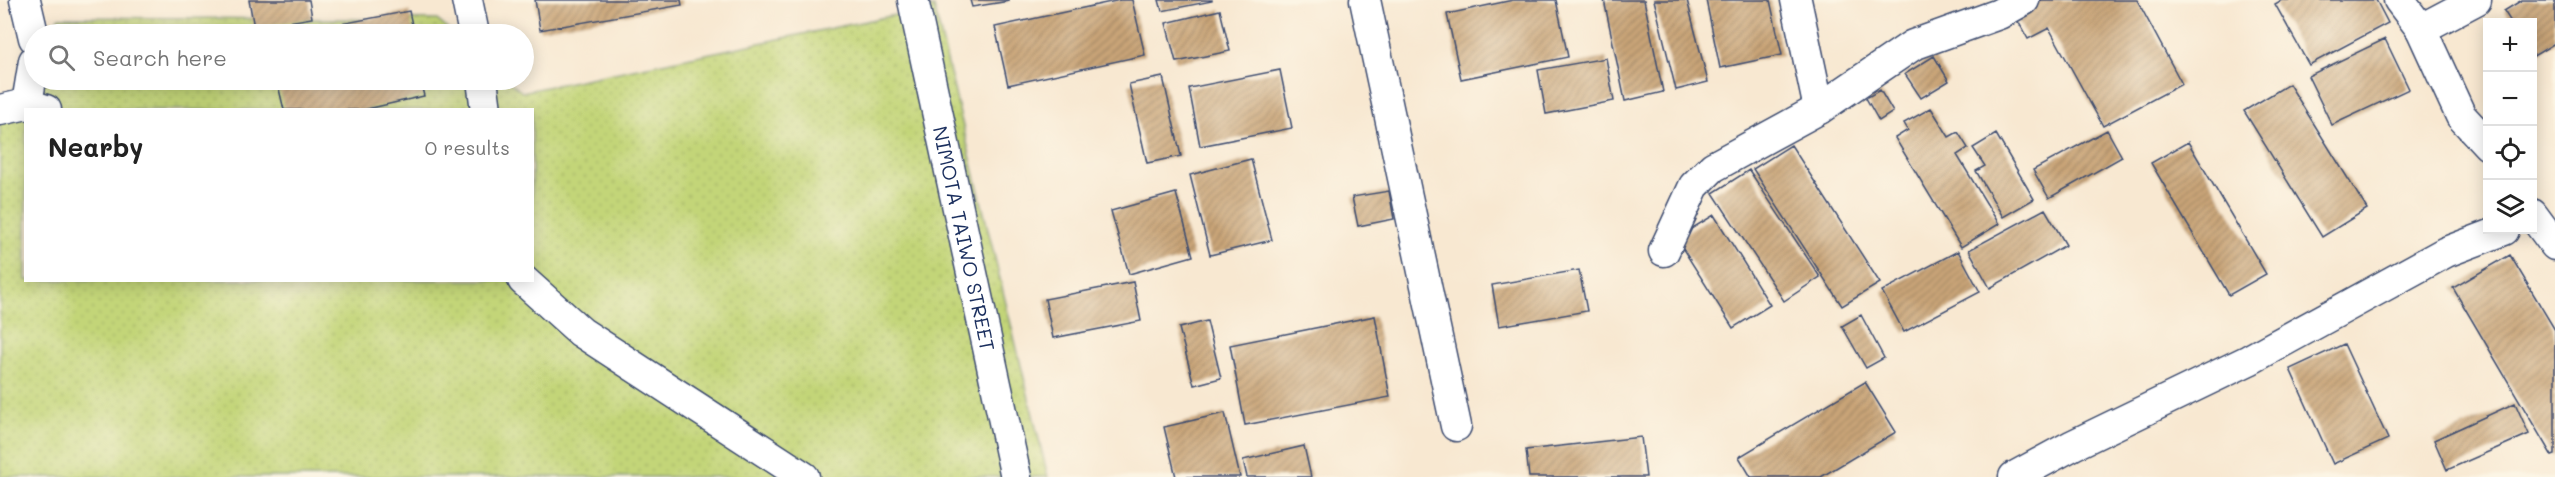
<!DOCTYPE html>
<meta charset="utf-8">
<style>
body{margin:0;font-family:Mali,sans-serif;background:#f2f2f2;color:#222}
.controls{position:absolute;right:18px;top:18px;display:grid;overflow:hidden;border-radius:0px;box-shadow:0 3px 15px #0003}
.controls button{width:54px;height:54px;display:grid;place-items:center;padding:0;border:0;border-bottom:2px solid #e0e0e0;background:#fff;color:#222;font:30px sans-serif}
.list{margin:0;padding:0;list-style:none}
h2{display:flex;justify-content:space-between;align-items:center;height:78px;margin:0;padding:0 24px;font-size:26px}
h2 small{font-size:20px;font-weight:400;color:#767676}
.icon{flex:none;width:33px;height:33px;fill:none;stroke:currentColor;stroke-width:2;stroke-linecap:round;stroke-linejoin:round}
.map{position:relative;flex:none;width:2555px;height:477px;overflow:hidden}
.search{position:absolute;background:#fff;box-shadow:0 3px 15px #0003;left:24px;top:24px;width:510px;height:66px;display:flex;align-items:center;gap:15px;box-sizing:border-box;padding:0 21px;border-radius:33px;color:#767676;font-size:22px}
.panel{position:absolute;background:#fff;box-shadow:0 3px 15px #0003;left:24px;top:108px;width:510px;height:174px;border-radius:0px}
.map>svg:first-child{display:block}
.grass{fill:url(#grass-dots);stroke:#6f826b;stroke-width:1.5;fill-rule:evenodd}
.building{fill:url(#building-hatch)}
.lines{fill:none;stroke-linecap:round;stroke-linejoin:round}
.minor-casing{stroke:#3c4b6f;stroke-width:33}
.minor{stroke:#fff;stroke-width:30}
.labels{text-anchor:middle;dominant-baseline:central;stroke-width:6;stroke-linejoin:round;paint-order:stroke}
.street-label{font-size:20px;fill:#1b2f5e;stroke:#fcf5e5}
</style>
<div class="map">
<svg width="2555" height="477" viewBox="0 0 2555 477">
<defs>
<pattern id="grass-dots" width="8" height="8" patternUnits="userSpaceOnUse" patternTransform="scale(1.5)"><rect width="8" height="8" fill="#c3d578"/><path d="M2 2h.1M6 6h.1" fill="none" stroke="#a7b76a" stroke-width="1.8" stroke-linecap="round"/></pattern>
<pattern id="building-hatch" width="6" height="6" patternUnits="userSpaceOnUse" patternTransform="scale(1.5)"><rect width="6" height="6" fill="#c9a477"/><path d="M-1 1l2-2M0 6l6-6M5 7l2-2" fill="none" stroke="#a28665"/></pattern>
</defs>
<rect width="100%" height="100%" fill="#fcf5e5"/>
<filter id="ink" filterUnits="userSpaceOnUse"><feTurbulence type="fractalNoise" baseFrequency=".0167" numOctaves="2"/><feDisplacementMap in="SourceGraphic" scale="12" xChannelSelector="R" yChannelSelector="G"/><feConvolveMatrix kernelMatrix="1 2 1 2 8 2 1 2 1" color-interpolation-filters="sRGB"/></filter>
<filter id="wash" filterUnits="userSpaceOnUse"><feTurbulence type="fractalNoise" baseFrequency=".008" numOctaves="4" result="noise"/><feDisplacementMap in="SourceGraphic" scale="24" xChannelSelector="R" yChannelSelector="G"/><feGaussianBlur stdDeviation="1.35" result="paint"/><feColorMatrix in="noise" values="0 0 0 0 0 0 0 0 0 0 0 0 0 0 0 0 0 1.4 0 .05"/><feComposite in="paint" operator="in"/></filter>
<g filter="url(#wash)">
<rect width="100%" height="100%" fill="#f8e8d1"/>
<path class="grass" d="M934,7L1048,477H0V111L34,56V80H507L522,92ZM26,110H532V280H26Z
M59,17L437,20L454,34H48Z"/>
<g id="blocks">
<path class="building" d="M249,0H309L312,18L254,28Z
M535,0H681L682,5L540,30Z
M970,0H1009V1L972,7Z
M1120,0H1132L1145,55L1008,85L995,27Z
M1159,0H1212V1L1162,11Z
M1513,0H1556L1568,57L1461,79L1447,14Z
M1604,0H1644L1663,92L1625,101Z
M1654,0H1687L1708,82L1676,90Z
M1706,0H1770L1782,55L1720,68Z
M2041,0H2137L2182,84L2103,126L2049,28L2028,39L2014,14Z
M2282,0H2376L2388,23L2309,65L2275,4Z
M2522,0H2555V43L2532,57V22H2511L2504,11Z
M1220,10L1230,51L1176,62L1166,23Z
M409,11L414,34H293V33Z
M2385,39L2409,89L2332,125L2308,76Z
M1934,56L1949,81L1921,98L1905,74Z
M1606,58L1614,101L1546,114L1538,70Z
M1280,70L1292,128L1200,146L1189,88Z
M1163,77L1181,156L1147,163L1129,84Z
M321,80H420L424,96L363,110H284L279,89Z
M2289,84L2367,209L2322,237L2244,111Z
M1880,90L1893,112L1879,121L1866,98Z
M1931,108L1949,137L1958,132L1968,148L1957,155L1999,224L1961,247L1895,138L1908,130L1904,123Z
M2107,130L2122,157L2049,198L2033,170Z
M1996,134L2034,199L2003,217L1976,171L1985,166L1973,148Z
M2188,142L2266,274L2229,295L2151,163Z
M1791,145L1880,283L1842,306L1753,169Z
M1251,159L1272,240L1210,255L1190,175Z
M1749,170L1820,277L1784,301L1713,193Z
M1389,191L1394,219L1358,226L1352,197Z
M1176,193L1193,256L1129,274L1111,211Z
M2045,209L2066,245L1990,288L1969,250Z
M1714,215L1770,305L1733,328L1676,238Z
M1958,251L1980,292L1904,332L1882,291Z
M2510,255L2555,330V455L2552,456L2453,288Z
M1579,270L1587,311L1499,326L1492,285Z
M1133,282L1141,321L1053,338L1045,299Z
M1861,315L1884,358L1866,368L1842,326Z
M1375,316L1390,397L1245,425L1230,345Z
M1207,321L1221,378L1194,385L1179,328Z
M2344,344L2388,439L2333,464L2290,369Z
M1865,382L1896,432L1821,477H1751L1739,457Z
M2515,403L2529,434L2447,470L2434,440Z
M1225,413L1240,477H1176L1164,427Z
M1641,437L1646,477H1529L1526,450Z
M1304,446L1311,477H1247L1243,460Z"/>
</g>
</g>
<g filter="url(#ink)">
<use href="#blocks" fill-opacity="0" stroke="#3c4b6f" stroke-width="1.5"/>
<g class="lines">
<defs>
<g id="minor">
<path d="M25,0L34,38"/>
<path d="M467,0L474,34"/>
<path id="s1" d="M913,0L1016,477"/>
<path d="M1365,0L1456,426"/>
<path d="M1796,0L1819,109"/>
<path d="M2399,0L2421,29L2461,116L2488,145"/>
<path d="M2421,29L2476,0"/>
<path d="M482,80L486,110"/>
<path d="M27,104L34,61"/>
<path d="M0,110L27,104L46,110"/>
<path d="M2532,214L2555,245"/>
<path d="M1664,251L1694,186L1713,167L1819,109L1913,45L1999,14L2024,0"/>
<path d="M523,280L581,332L804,477"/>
<path d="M2014,477L2073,445L2249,360L2446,252L2504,230"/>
</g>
</defs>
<use href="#minor" class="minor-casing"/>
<use href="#minor" class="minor"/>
</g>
</g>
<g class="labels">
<g class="street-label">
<text stroke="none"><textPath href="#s1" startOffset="244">NIMOTA TAIWO STREET</textPath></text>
</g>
</g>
</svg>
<div class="controls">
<button>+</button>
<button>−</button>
<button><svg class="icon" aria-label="locate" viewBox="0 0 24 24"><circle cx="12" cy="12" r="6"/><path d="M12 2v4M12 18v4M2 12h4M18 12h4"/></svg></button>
<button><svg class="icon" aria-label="layers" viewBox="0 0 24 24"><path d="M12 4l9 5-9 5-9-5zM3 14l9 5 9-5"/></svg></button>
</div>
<div class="search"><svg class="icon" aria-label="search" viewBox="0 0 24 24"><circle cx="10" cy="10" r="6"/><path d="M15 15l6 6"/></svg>Search here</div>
<section class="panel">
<h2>Nearby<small>0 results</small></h2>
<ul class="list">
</ul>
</section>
</div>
